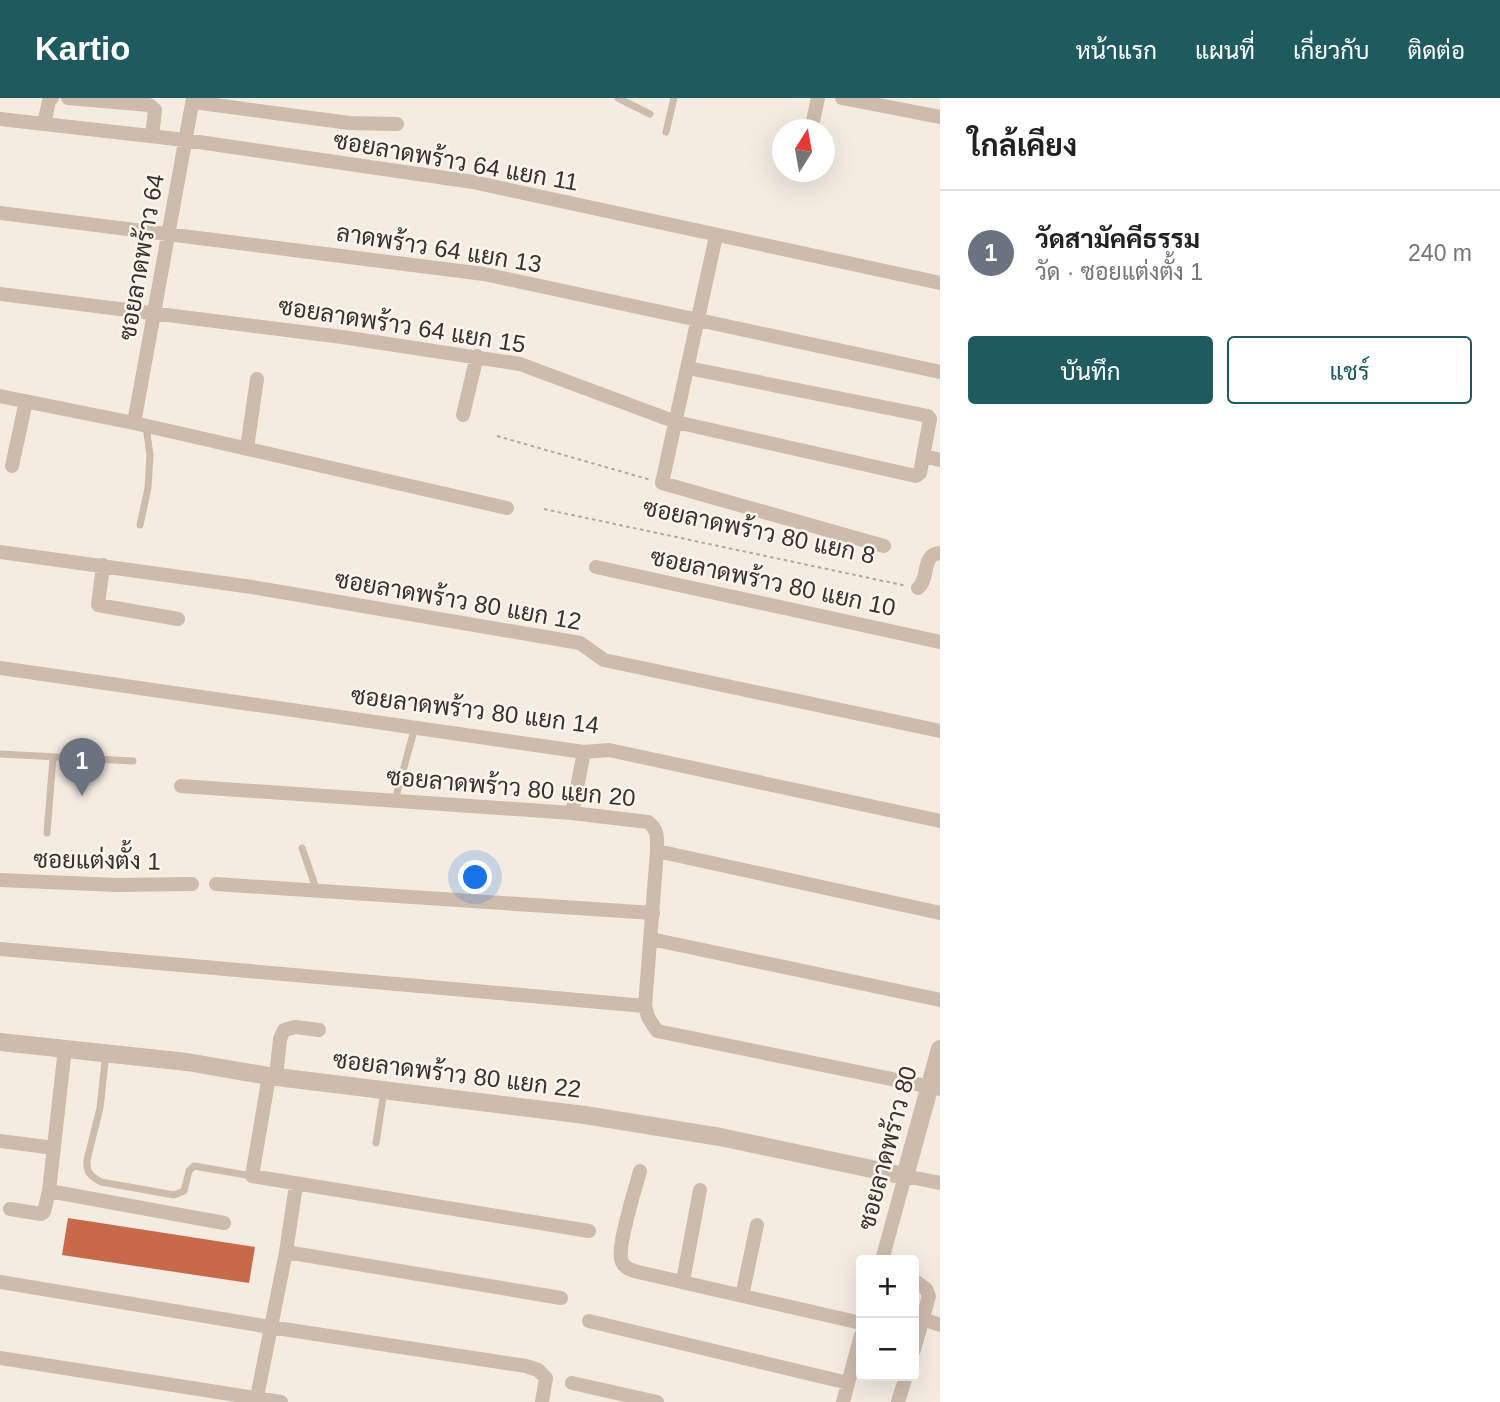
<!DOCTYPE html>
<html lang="th">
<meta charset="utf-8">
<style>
body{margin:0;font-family:Helvetica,Sarabun,sans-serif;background:#f2f2f2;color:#202124}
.controls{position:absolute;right:21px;bottom:21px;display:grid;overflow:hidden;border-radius:7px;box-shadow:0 7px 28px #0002}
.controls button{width:63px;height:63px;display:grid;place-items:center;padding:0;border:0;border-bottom:2px solid #e0e0e0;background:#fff;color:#202124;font:35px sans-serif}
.compass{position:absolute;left:772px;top:21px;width:63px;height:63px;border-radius:50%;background:#fff;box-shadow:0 7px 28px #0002;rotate:11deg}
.you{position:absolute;left:476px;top:780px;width:24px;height:24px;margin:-18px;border:5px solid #fff;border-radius:50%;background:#1a73e8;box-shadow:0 0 0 10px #1a73e833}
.badge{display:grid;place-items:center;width:46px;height:46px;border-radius:50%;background:#1f5a5e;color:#fff;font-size:23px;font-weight:700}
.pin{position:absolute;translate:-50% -58px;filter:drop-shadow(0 2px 4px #0008)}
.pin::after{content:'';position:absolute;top:37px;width:24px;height:21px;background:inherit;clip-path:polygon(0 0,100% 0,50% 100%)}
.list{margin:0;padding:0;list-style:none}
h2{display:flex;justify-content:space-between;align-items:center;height:91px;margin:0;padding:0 28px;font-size:30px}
h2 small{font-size:23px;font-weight:400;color:#757577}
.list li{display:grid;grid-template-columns:46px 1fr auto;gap:21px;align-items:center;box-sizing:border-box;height:126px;padding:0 28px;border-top:2px solid #e0e0e0}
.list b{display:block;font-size:26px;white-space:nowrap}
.list p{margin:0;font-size:23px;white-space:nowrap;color:#757577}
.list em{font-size:23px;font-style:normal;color:#757577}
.actions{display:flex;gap:14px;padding:21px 28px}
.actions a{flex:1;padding:16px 0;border:2px solid #1f5a5e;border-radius:7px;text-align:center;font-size:24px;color:#1f5a5e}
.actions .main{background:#1f5a5e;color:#fff}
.map{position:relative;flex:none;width:940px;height:1304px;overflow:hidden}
header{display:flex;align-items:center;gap:42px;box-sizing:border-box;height:98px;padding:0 35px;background:#1f5a5e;color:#fff}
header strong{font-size:33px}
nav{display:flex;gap:38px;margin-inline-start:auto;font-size:24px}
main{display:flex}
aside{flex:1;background:#fff}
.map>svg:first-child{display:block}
.building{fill:#c8694b}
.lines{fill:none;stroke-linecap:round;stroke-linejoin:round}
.path{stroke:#b9a596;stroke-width:2;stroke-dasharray:3.5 3.5;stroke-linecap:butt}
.service{stroke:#cdbbac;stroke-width:7}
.minor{stroke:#cdbbac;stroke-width:14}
.tertiary{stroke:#cdbbac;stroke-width:18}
.labels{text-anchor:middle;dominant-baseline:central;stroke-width:5;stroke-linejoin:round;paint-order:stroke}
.street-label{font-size:24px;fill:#3b302b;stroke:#fbf5ee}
</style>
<header>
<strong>Kartio</strong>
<nav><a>หน้าแรก</a><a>แผนที่</a><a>เกี่ยวกับ</a><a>ติดต่อ</a></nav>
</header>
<main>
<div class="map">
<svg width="940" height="1304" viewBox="0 0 940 1304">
<rect width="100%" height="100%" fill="#f4ebe1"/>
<path class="building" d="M68,1120L255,1149L249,1185L62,1157Z"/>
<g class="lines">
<path class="path" d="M497,338L651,382
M544,411L907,488"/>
<path class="service" d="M618,0L650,16
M666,34L674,0
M140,427L148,390L150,357L146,328
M0,656L133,663
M395,702L415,629
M47,735L53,660
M302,750L317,793
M106,955L100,1010L87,1062C86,1074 90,1078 101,1084L174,1097L184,1093L189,1073L194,1068L252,1078
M376,1045L384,993"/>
<path class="minor" d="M68,0L149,7L155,12L152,38
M842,0L940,19
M193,4L349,25L397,26
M0,21L185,42L473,84L940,185
M44,26L49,3L52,0
M811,32L818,0
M0,115L484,176L940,274
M716,138L662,385L884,448
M0,196L342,239L520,266L676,324L916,378L920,375L930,321L928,318L688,270
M0,298L134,325L507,410
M463,317L477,258
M134,325L193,0
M247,350L257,281
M924,358L940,362
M12,368L26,303
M0,454L252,489L580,545L604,562L940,633
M103,467L98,507L178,521
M596,469L940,544
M918,490C930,480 921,456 940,455
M0,570L584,654L609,652L940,723
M181,688L572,715L648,724C659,732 657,741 657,753L645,908L648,919L657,933L940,991
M572,715L584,654
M657,753L940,815
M0,782L117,787L192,786
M216,786L653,815
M651,841L940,902
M0,851L645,908
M269,978L252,1078L589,1133
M276,979L280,941L284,932L295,929L319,932
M0,1043L54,1050
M640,1073C635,1092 618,1144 621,1161C623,1170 631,1172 638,1174L861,1225
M49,1093L224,1125
M10,1111L41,1116L44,1114L49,1093L65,950
M286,1154L561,1200
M882,1162L905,1078L940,1085
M914,1182L926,1191L929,1198L914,1252
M683,1183L700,1092
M0,1184L270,1229L526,1268L538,1272L546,1280L542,1304
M742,1198L757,1127
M923,1221L940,1227
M589,1223L848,1285
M0,1260L281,1304
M572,1285L657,1304
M256,1304L286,1154L296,1087
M843,1304L861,1237
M898,1304L906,1278"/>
<path class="tertiary" d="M0,944L187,964L269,978L585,1017L720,1039L905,1078L940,951"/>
</g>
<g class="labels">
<g class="street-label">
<text transform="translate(456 63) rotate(10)">ซอยลาดพร้าว 64 แยก 11</text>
<text transform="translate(439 150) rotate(9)">ลาดพร้าว 64 แยก 13</text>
<text transform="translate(141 159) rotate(-80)">ซอยลาดพร้าว 64</text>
<text transform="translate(402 227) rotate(9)">ซอยลาดพร้าว 64 แยก 15</text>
<text transform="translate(759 433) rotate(12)">ซอยลาดพร้าว 80 แยก 8</text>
<text transform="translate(773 484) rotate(12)">ซอยลาดพร้าว 80 แยก 10</text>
<text transform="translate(458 502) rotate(10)">ซอยลาดพร้าว 80 แยก 12</text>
<text transform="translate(475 612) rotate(7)">ซอยลาดพร้าว 80 แยก 14</text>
<text transform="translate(511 689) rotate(5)">ซอยลาดพร้าว 80 แยก 20</text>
<text transform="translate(97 762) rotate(1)">ซอยแต่งตั้ง 1</text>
<text transform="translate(457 976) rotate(7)">ซอยลาดพร้าว 80 แยก 22</text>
<text transform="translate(887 1050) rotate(-75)">ซอยลาดพร้าว 80</text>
</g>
</g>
</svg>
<div class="controls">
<button>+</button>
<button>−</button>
</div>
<svg class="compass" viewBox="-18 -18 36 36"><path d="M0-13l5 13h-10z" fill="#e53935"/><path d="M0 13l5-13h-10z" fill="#757577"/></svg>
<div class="you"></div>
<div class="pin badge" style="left:82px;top:698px;background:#6b7280">1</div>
</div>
<aside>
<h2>ใกล้เคียง<small></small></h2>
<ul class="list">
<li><span class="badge" style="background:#6b7280">1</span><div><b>วัดสามัคคีธรรม</b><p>วัด · ซอยแต่งตั้ง 1</p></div><em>240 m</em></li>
</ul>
<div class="actions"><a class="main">บันทึก</a><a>แชร์</a></div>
</aside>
</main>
